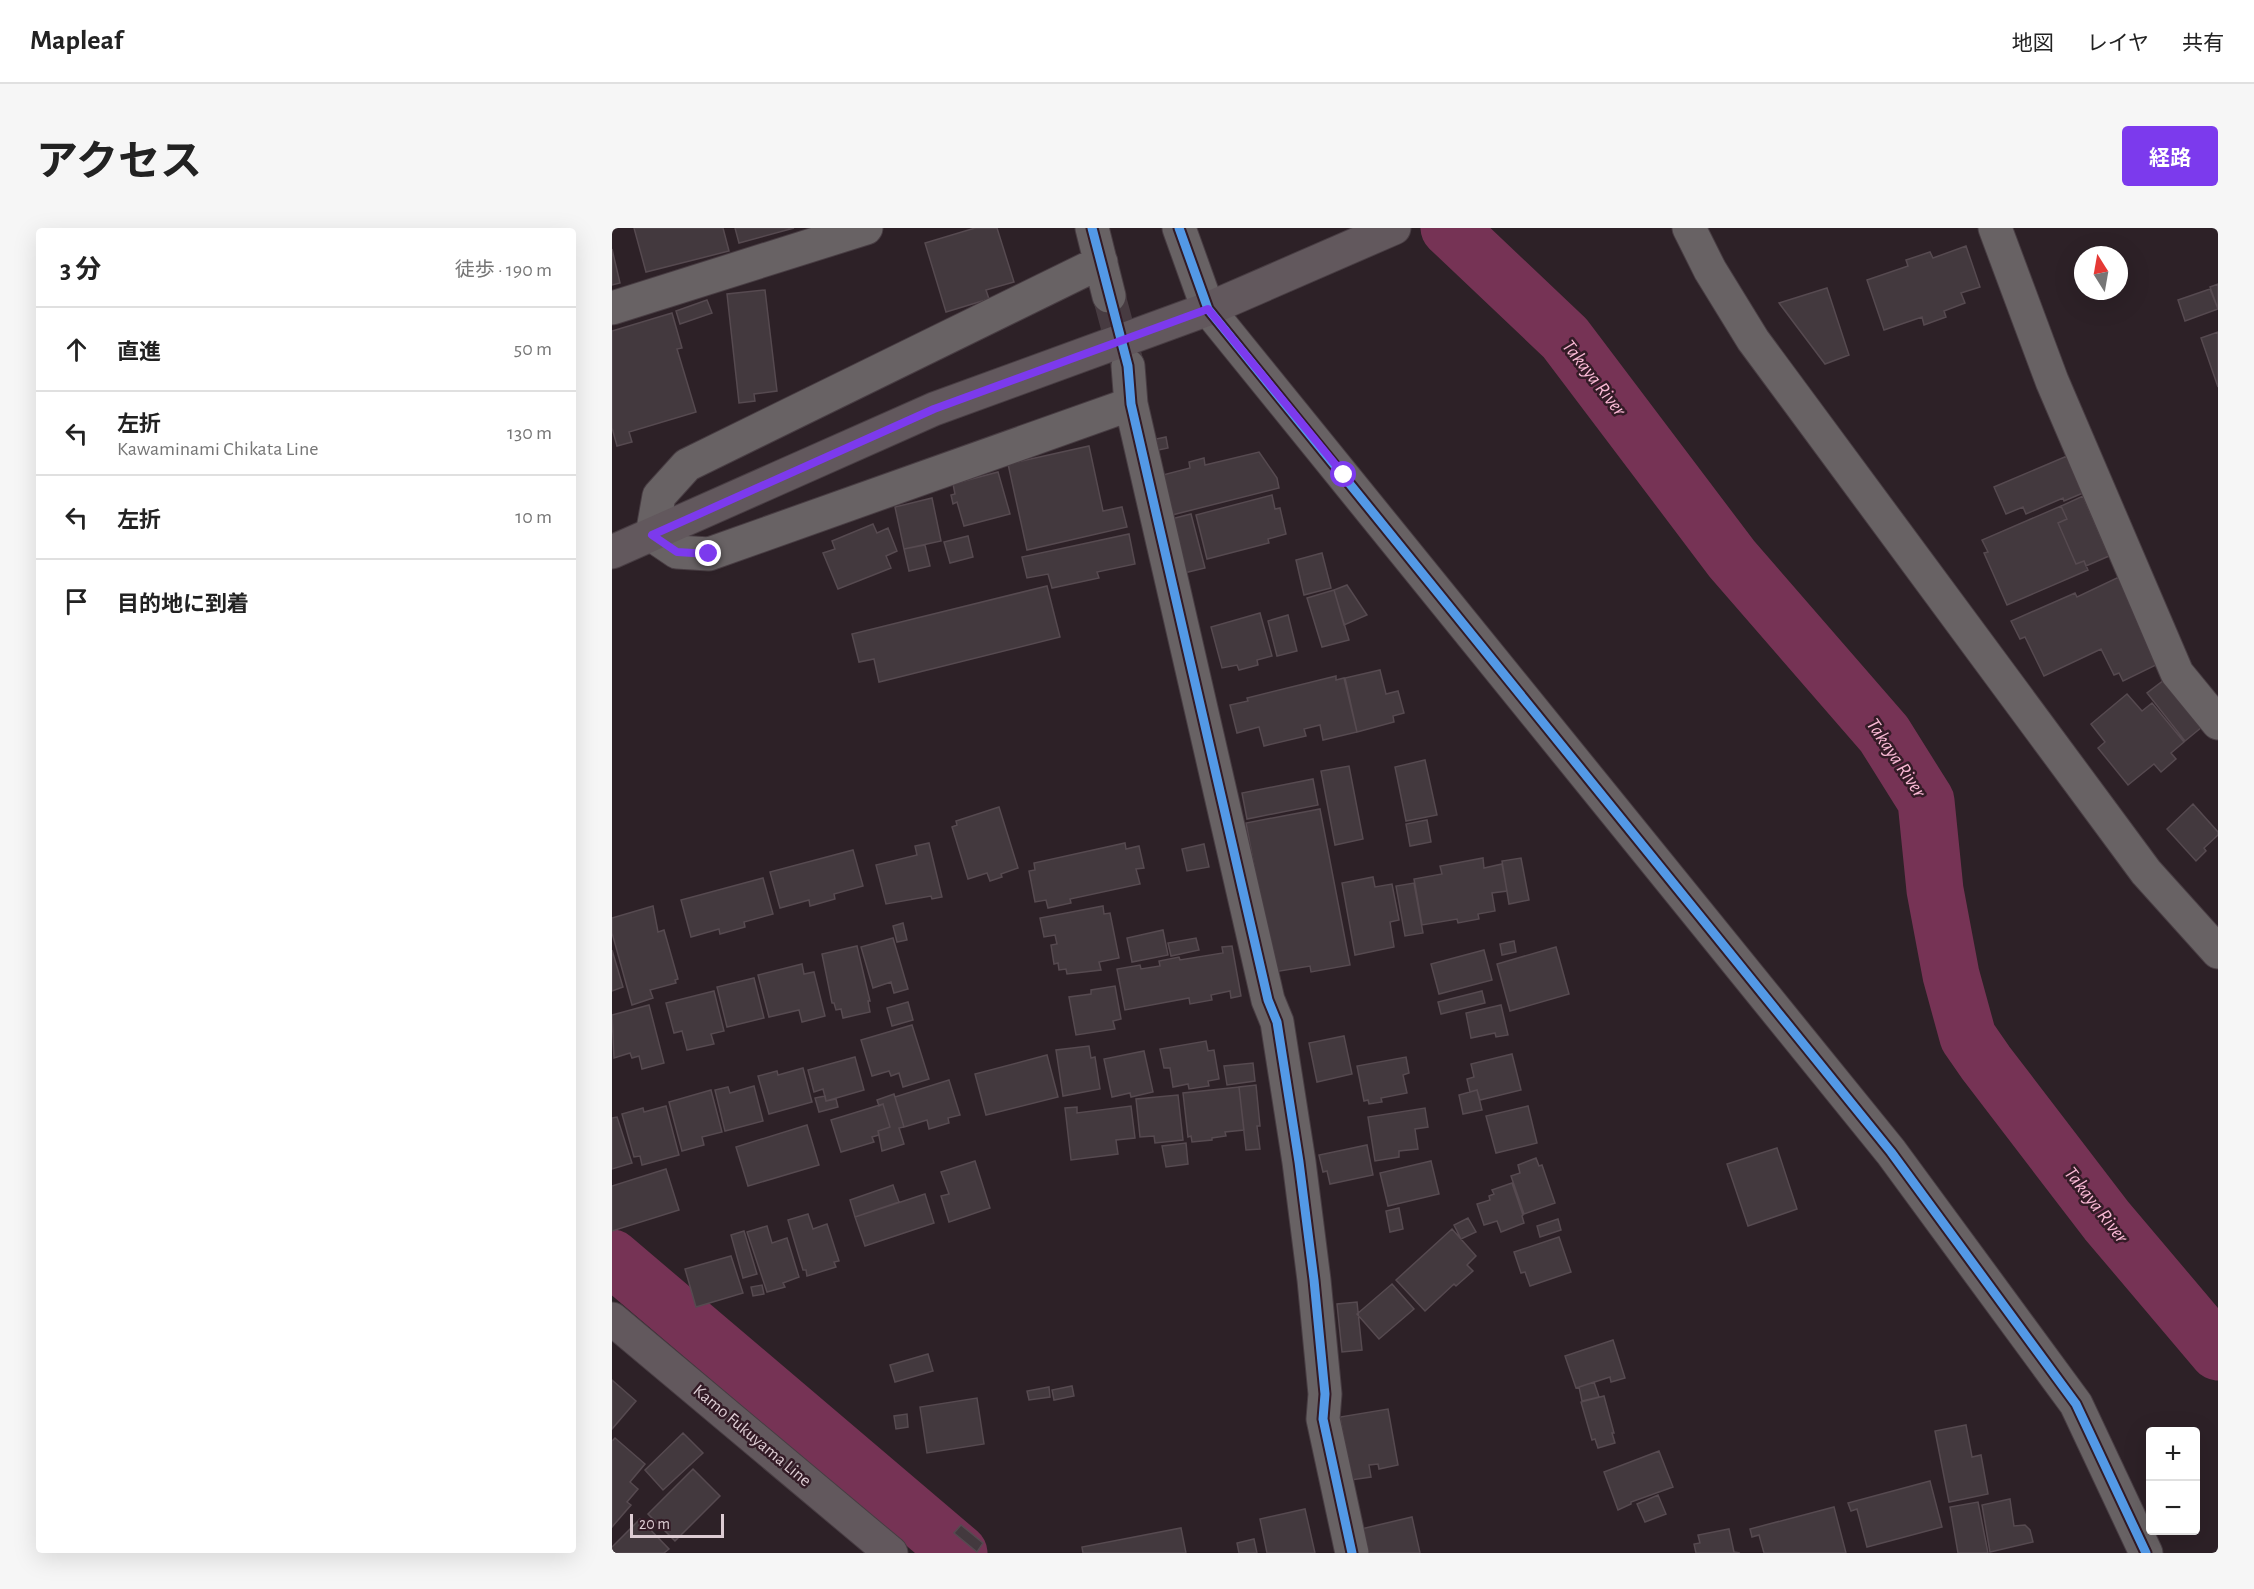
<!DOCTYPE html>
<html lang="ja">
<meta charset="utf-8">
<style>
body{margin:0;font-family:"Alegreya Sans","Noto Sans JP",sans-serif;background:#f6f6f6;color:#222}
.controls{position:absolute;right:18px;bottom:18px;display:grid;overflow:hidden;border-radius:6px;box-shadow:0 6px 24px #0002}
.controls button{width:54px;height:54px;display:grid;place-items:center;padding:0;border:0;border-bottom:2px solid #e0e0e0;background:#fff;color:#222;font:30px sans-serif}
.compass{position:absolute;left:1462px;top:18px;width:54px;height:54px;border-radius:50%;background:#fff;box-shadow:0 6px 24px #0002;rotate:349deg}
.scale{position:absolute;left:18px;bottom:15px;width:94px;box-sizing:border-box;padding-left:6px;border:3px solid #ddccd3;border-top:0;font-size:16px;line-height:21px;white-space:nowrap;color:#ddccd3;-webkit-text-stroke:4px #331b26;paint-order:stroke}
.stop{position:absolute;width:18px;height:18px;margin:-14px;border:4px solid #7c3aed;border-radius:50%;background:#fff}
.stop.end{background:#7c3aed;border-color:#fff;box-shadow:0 2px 6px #0008}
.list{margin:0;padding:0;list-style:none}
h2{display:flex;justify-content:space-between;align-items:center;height:78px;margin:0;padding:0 24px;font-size:26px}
h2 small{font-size:20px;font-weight:400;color:#767676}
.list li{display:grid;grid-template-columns:39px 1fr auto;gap:18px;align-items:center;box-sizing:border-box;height:84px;padding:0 24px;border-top:2px solid #e0e0e0}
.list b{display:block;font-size:22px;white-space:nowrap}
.list p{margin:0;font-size:20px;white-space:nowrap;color:#767676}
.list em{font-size:20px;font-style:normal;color:#767676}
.icon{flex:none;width:33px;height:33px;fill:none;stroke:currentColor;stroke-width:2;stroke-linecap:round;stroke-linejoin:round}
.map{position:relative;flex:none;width:1606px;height:1325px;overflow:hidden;border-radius:6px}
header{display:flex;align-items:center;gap:36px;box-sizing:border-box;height:84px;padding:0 30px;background:#fff;border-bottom:2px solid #e0e0e0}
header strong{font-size:28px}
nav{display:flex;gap:33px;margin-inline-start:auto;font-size:21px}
.intro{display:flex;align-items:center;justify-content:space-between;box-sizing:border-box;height:144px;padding:0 36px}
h1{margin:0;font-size:42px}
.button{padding:15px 27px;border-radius:6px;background:#7c3aed;color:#fff;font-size:21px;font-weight:700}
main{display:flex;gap:36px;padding:0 36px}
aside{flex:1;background:#fff;border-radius:6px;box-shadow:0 6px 24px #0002}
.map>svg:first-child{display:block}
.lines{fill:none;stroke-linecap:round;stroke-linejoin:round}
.river{stroke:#763355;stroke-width:57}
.building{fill:#43393e;stroke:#564a50;stroke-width:1.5}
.minor-tunnel{stroke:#473b41;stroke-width:33;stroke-dasharray:33 16;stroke-linecap:butt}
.minor-casing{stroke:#483d43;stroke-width:35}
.major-casing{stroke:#483d43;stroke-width:35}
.minor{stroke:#686264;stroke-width:33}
.major{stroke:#62585d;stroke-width:33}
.cycleway-casing{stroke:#331b26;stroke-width:13}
.cycleway{stroke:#5399e6;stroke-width:9}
.route{stroke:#7c3aed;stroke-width:8}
.labels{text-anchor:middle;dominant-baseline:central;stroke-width:5;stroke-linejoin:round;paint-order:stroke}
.street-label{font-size:18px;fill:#ddccd3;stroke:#331b26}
.water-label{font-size:20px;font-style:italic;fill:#fab9d5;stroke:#331b26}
</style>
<header>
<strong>Mapleaf</strong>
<nav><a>地図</a><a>レイヤ</a><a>共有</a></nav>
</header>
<div class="intro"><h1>アクセス</h1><a class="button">経路</a></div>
<main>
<aside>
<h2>3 分<small>徒歩 · 190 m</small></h2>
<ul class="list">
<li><svg class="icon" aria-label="ahead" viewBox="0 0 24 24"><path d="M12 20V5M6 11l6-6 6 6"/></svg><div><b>直進</b></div><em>50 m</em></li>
<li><svg class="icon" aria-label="left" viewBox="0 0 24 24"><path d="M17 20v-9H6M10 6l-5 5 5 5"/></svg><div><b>左折</b><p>Kawaminami Chikata Line</p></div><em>130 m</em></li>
<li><svg class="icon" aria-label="left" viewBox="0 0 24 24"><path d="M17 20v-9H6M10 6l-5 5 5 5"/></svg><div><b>左折</b></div><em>10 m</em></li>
<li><svg class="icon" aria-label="arrive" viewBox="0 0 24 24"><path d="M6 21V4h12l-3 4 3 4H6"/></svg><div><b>目的地に到着</b></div></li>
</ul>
</aside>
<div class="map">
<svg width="1606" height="1325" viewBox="0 0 1606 1325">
<rect width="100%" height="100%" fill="#2d2127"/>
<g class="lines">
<path class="river" d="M837,0L953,110L1120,331L1272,506L1314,573L1323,662L1339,747L1356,809L1374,835L1495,993L1606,1124
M0,1030L347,1325"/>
</g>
<path class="building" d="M22,0H111L117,23L34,44Z
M123,0H182L127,15Z
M363,0H385L402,54L374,62L377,71L334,84L313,15Z
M1354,18L1368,59L1349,65L1353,75L1332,83L1334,89L1312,97L1310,89L1272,102L1255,52L1296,38L1294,32L1318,24L1321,30Z
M0,21L8,55L0,57Z
M1606,56V81L1598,59Z
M1215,60L1237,127L1213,136L1167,75Z
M1598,61L1606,81L1573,93L1566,72Z
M153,62L165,163L142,166L143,173L127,175L115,66Z
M95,72L100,85L68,96L64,83Z
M60,85L70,120L65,121L84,184L17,204L20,214L5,218L0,200V103Z
M1606,104V159L1589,110Z
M554,209L556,220L546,222L544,211Z
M477,218L491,283L510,279L515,299L415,322L396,236Z
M647,224L665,250L667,260L556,288L547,248L578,240L577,234L592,230L593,237Z
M1455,228L1471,265L1452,273L1451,270L1414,286L1411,279L1394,286L1382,259Z
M386,244L398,286L352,298L345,274L341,276L339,267L343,266L341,256Z
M660,267L663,281L668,280L674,306L656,311L657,315L595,331L584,287Z
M1471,268L1497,328L1474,338L1472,333L1464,336L1446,295L1455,291L1449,278Z
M320,270L329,313L292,321L283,279Z
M1449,278L1455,291L1446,295L1464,336L1472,333L1476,342L1395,377L1372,325L1376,324L1370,312Z
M579,286L593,340L572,345L559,291Z
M261,296L265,305L276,300L285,323L274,328L279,340L226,361L211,325L223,321L220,313Z
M517,306L523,336L485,344L487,350L440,360L436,346L415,350L410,329Z
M356,308L361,329L338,335L332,314Z
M313,317L318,338L297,343L292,321Z
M710,325L719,360L692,367L684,332Z
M1507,349L1544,437L1511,453L1507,445L1502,447L1489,421L1432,448L1413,409L1408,411L1399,393L1463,365L1465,369Z
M735,357L755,387L732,397L722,362Z
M435,358L448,409L267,454L262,431L247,434L240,406Z
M722,362L737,412L710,419L695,370Z
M648,385L660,428L645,432L646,437L627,442L625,437L610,440L599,399Z
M676,387L685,423L665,428L656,393Z
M768,442L774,466L786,463L792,485L781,488L782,494L745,504L733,450Z
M724,448V452L732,450L745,504L711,512L708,497L692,501L694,508L652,518L647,499L625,505L618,477L636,473L635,470Z
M1552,452L1590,499L1573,513L1535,465Z
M1515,466L1530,483L1540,475L1572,514L1559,525L1564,531L1549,544L1542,536L1516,557L1486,520L1493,514L1479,496Z
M813,532L825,587L794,593L783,539Z
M737,538L751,611L723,617L709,543Z
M701,551L706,577L635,591L630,565Z
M1581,576L1606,604V607L1592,620L1594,623L1584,633L1555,601Z
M387,579L406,640L389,646L390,649L378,653L375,645L356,651L340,599L345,597L344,593Z
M708,581L738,737L699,744L698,738L662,744L634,595Z
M815,592L819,614L798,618L794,596Z
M317,615L330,669L320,671L319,668L274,676L264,637L305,627L303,618Z
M513,615L514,621L527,618L532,640L524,641L528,656L458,671L459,675L436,680L434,672L423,674L417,643L423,642L422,635Z
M592,616L597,639L575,643L570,621Z
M241,622L251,658L222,666L223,671L198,678L197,672L168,680L158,644Z
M871,630L872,640L890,636L895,663L880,665L883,683L866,686L867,691L846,695L845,691L810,697L802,651L830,646L828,638Z
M909,630L917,672L897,676L890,633Z
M761,649L763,659L780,656L787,692L778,694L782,719L743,727L730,655Z
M151,650L161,686L132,694L133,699L108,706L107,701L79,709L69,672Z
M802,655L811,705L793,708L784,658Z
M41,678L46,704L52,702L66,751L63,752L64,755L38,762L41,770L20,777L0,705V690Z
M491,678L492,686L498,685L507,730L487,734L489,742L455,746L454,741L447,742L446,735L442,736L439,717L445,716L443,707L432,709L428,690Z
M291,695L295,712L285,714L281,698Z
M551,702L556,727L520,734L515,710Z
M281,710L296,761L282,765L279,754L261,760L249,719Z
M584,710L587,722L559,728L556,715Z
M902,713L904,724L890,727L888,716Z
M245,718L258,773H256L258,784L231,790L229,781L224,782L222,775H220L210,726Z
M620,718L629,768L619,770L618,763L599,767L600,772L578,776L577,770L513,782L505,741L528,737L529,741L548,738L547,733L567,729L568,732L611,725L610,719Z
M944,719L957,766L898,783L885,736Z
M0,722L11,759L0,763Z
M872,722L880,752L827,766L819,736Z
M190,736L192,746L202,744L213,788L190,794L187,782L157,789L146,747Z
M142,750L152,790L115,799L105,759Z
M503,758L509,791L501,793L503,801L464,807L457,769L479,766V762Z
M102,763L112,803L99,806L102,816L75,822L70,803L62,805L54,775Z
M870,763L873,775L829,786L826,774Z
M296,774L301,792L280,798L275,780Z
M37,777L52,835L30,841L27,828L20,830L18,825L2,830L0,787Z
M889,777L896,807L884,809L883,805L859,810L854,785Z
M300,797L317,851L291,859L287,845L279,848L277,843L260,848L249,812Z
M732,808L740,846L705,854L697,815Z
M594,813L596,823L602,822L607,851L596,853L597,858L577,861L576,856L561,859L558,840H552L548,821Z
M477,818L479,830L483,829L488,861L451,868L444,822Z
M532,823L541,864L519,869L518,865L500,869L492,831Z
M900,826L909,862L868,872L865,862L858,864L855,851L862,849L859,836Z
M435,827L446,869L374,887L363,846Z
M243,829L252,862L214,873L211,861L202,864L196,842Z
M794,829L797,845L791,847L795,865L769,870L770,874L757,876L756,872L752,873L745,838Z
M641,835L643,853L615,857L612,838Z
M191,840L200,874L157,886L146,848L165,843L166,847Z
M337,852L348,887L336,890L337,895L317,901L315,892L292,899L283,869Z
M644,857L648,898H645L648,921L634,922L627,859Z
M142,858L151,893L113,903L103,862L116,859L118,865Z
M627,859L632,902L613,904L614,908L600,910V912L580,914L579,908L576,909L571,865Z
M99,862L110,904L90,909L92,917L70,923L57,874Z
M865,862L870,882L851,886L847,867Z
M282,866L292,899L287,900L292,916L270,923L266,903L278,899L271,876L267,878L265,872Z
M566,867L571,912L543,915L542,908L528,909L524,871Z
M213,868L214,873L224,871L226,879L207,884L203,870Z
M271,876L278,899L266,903L267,907L260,909L262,914L229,924L219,892Z
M54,878L67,927L30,937L28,928L22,929L10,886L31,880L32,884Z
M519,878L523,910L504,912L506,926L459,932L453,880L465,879V885Z
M916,878L925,915L884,925L874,888Z
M813,880L816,899L803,901L806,921L787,923V929L763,933L756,889Z
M5,889L20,935L0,941V890Z
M195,897L207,937L136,958L124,919Z
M574,915L576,936L554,939L550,918Z
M755,917L761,947L718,956L715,943L711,944L707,927Z
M1165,920L1185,981L1136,998L1115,936Z
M924,930L927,938L930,937L943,975L912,986L899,948L908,945L906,937Z
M363,933L378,980L337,994L329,968L337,966L329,944Z
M819,933L827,966L776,978L768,945Z
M54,941L67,982L0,1003V958Z
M900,955L911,987L910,988L912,995L889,1004L885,993L872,997L865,976L878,972L877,968L882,966L880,962Z
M281,957L287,974L243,989L238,972Z
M313,966L322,995L253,1018L243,989Z
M787,980L791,1001L778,1004L774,983Z
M196,986L201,1001L215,996L227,1033L222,1034L224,1039L195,1048L194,1042H191L176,992Z
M856,990L864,1004L849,1011L842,997Z
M946,991L949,1002L928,1009L925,998Z
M155,998L160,1015L175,1010L187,1049L171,1055L173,1059L155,1064L135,1004Z
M840,1001L864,1028L855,1037L861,1043L844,1058L842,1056L813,1083L784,1052Z
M132,1003L145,1046L131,1050L119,1007Z
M947,1009L959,1044L918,1058L913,1044L909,1045L902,1024Z
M119,1028L131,1065L84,1079L73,1041Z
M780,1056L802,1081L767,1111L745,1086Z
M150,1057L152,1066L141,1068L139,1059Z
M745,1074L750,1122L730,1124L725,1076Z
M1001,1112L1013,1150L999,1154L998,1149L964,1160L953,1128Z
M316,1126L321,1143L283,1154L278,1137Z
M0,1152L24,1173L0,1201Z
M982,1154L987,1169L970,1173L967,1159Z
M460,1158L462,1168L442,1172L440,1162Z
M437,1159L438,1169L417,1172L415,1163Z
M992,1168L1002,1205H1000L1003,1215L986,1220L983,1211L980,1212L969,1174Z
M365,1170L372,1216L315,1225L308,1179Z
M776,1181L786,1237L767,1241L766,1236L757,1237L759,1249L739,1252L728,1189Z
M295,1186L296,1199L284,1201L282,1188Z
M1354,1197L1360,1229L1369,1227L1376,1266L1337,1274L1323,1203Z
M71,1205L91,1225L51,1262L33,1242Z
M3,1210L33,1236L18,1254L26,1261L15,1274L19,1277L0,1299V1213Z
M1047,1223L1061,1259L1019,1274V1276L1006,1282L992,1244Z
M81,1241L108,1268L63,1313L36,1286Z
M1318,1253L1330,1299L1255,1319L1245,1281L1239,1283L1236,1275Z
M1046,1267L1054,1286L1033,1294L1025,1276Z
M1398,1271L1402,1298L1413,1297L1418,1302L1421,1314L1378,1324L1370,1277Z
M1366,1274L1376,1325H1346L1338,1279Z
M1222,1279L1234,1325H1152L1147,1307L1140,1309L1138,1301Z
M693,1281L703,1325H655L648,1291Z
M800,1289L808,1325H754L749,1301Z
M28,1291L57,1321L52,1325H0V1319Z
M349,1297L371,1315L365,1324L342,1305Z
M569,1300L574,1325H471L470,1319Z
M1117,1301L1122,1324L1128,1325H1084L1082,1316L1088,1315L1086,1307Z
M642,1311L645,1325H627L625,1315Z"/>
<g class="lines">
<path class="minor-tunnel" d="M497,68L516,138"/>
<defs>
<path id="minor" d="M480,0L497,68
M567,0L596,81L1279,924L1464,1176L1534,1325
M1077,0L1098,42L1141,112L1534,644L1606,724
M1383,0L1440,153L1565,445L1606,495
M489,34L75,237L47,268L40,307L65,324L97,326L519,176
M0,80L254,0
M516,138L519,176L656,772L665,794L687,934L702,1052L713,1166L711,1191L740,1325"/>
<path id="major" d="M0,324L322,181L596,81L782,0
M0,1091L279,1325"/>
</defs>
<use href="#minor" class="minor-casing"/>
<use href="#major" class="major-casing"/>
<use href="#minor" class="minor"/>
<use href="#major" class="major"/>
<defs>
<path id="cycleway" d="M480,0L516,138L519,176L656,772L665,794L687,934L702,1052L713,1166L711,1191L740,1325
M567,0L596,81L1279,924L1464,1176L1534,1325"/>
</defs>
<use href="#cycleway" class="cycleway-casing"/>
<use href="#cycleway" class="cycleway"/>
</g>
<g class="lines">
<path class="route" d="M97,326L65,324L40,307L322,181L596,81L732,247"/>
</g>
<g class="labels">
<g class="street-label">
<text transform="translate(140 1208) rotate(40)">Kamo Fukuyama Line</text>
</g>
<g class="water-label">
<text transform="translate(982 150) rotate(52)">Takaya River</text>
<text transform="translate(1284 530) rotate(56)">Takaya River</text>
<text transform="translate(1484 977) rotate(52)">Takaya River</text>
</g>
</g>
</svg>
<div class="controls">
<button>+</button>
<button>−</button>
</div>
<svg class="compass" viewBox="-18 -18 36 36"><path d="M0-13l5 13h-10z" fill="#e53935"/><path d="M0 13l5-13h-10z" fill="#767676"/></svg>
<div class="scale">20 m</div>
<div class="stop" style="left:732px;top:247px"></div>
<div class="stop end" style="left:97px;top:326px"></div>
</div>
</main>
